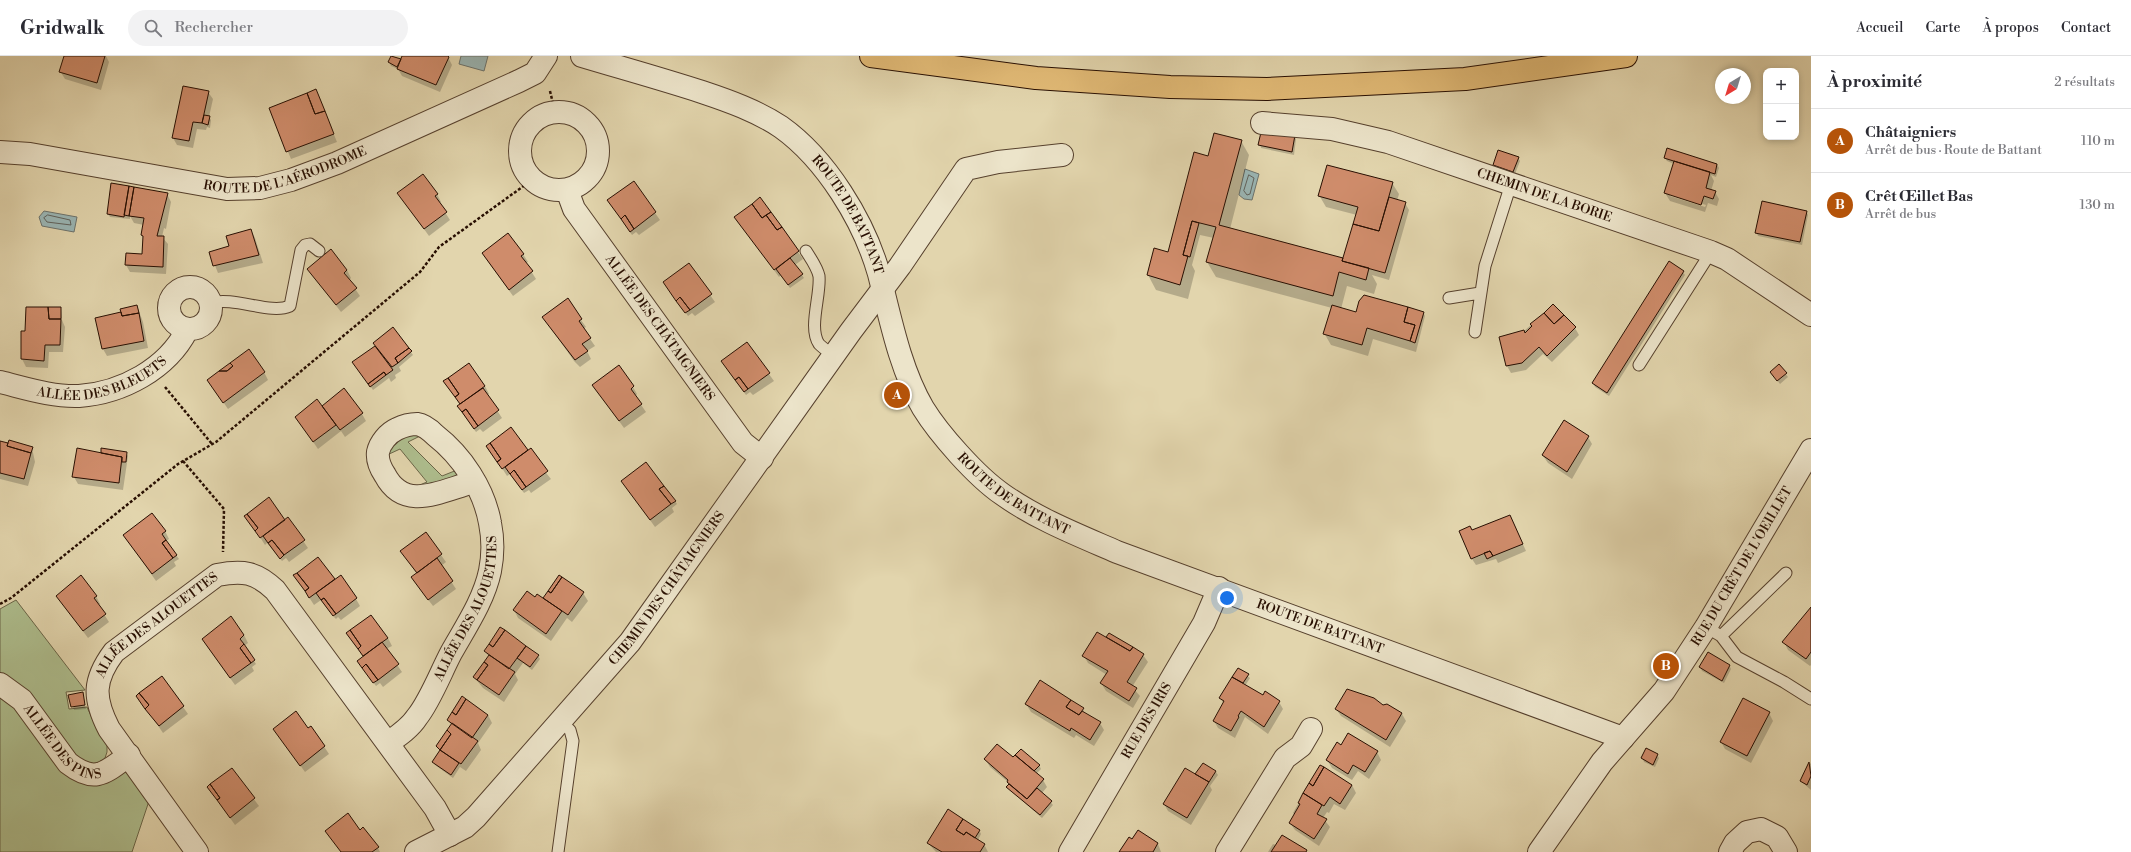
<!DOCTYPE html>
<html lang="fr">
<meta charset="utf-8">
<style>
body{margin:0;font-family:"Libre Bodoni",serif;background:#f2f2f3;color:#2b2b33}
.controls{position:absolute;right:12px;top:12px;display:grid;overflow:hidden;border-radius:8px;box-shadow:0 2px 6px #0003}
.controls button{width:36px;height:36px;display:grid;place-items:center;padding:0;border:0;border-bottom:1px solid #e1e1e2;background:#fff;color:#2b2b33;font:20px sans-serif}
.compass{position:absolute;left:1715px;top:12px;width:36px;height:36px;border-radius:50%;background:#fff;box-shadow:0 2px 6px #0003;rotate:218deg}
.you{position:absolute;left:1227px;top:542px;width:14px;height:14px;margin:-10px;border:3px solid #fff;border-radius:50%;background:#1a73e8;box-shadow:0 0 0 6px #1a73e833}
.badge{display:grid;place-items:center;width:26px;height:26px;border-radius:50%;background:#b45309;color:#fff;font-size:13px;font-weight:700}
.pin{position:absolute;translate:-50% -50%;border:2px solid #fff;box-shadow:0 1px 4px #0006}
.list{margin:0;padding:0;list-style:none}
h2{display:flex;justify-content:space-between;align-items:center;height:52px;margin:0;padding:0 16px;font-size:17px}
h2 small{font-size:13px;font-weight:400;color:#7c7c81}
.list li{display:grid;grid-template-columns:26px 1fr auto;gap:12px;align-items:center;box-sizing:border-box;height:64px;padding:0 16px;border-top:1px solid #e1e1e2}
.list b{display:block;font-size:15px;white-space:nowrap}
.list p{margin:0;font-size:13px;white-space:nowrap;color:#7c7c81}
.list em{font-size:13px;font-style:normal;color:#7c7c81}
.icon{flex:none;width:22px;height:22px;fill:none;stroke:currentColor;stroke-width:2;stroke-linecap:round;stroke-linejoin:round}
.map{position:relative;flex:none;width:1811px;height:796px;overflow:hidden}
header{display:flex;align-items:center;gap:24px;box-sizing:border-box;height:56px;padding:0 20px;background:#fff;border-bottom:1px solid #e1e1e2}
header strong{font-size:19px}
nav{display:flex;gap:22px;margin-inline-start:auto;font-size:14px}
.search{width:280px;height:36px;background:#f2f2f3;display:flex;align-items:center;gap:10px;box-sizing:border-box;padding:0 14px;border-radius:22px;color:#7c7c81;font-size:15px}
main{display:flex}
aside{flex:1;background:#fff}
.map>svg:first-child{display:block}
.green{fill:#aebe8e;stroke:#6b6648}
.water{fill:#9ab6b5;stroke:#6c736d}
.shadow{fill:#0003;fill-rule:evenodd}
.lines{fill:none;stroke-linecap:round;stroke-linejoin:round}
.shore{stroke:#61625c;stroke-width:1}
.building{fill:#cf8c6b;stroke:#280f02}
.lane-casing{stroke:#56402d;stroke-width:13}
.street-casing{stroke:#56402d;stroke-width:24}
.highway-casing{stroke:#280f02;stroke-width:24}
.path{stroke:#280f02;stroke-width:2.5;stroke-dasharray:3 2;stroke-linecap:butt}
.lane{stroke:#ece4ca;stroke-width:11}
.street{stroke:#ece4ca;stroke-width:22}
.highway{stroke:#e1ba76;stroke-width:22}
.labels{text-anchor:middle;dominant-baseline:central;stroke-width:3.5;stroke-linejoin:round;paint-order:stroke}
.street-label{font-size:13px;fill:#280f02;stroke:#ece4ca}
</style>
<header>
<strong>Gridwalk</strong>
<div class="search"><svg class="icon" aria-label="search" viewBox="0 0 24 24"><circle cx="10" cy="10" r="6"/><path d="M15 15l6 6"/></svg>Rechercher</div>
<nav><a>Accueil</a><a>Carte</a><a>À propos</a><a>Contact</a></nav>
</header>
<main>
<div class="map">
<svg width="1811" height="796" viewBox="0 0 1811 796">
<rect width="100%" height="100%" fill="#e2d5ad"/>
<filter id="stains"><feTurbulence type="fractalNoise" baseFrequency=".005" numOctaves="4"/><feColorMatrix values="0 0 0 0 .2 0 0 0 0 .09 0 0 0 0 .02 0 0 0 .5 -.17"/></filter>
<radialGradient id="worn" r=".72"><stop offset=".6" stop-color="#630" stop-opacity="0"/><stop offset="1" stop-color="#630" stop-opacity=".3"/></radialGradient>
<path class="green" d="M409,377L422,379L408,386L442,420L457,414V421L412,432L427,426L400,393L387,399L391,389Z
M16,544L85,634L66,636L69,653L87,651L97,673L107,687V696L105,702L98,707L90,709L75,701L21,630L0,617V553Z
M0,638L6,641L62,713L125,716L132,719L150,742L132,796H0Z"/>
<path class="water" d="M461,0H488L484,15L459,8Z
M1245,113L1259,118L1252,144L1244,143L1239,139Z
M44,155L77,161L74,176L42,170L39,161Z"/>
<path class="shadow" d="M65,0H106L109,6L101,34L65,23L60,15Z
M392,0L402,4L403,0H445L448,1L452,9L440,36L402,20L398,13L391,10L389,6Z
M208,36L213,43L209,61L211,64L210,72L207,71L206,74L197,73L193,92L177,89L173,82Z
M270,52L326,59L337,86L291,103Z
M1294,80L1296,83L1294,99L1261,92L1260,88Z
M1241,85L1249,99L1230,173L1343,205L1357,159L1326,151L1319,139L1392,127L1399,138L1397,145L1405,147L1409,154L1389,224L1372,219L1377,228L1374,238L1347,230L1341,253L1356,257L1423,256L1425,260L1416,296L1373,283L1368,300L1331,289L1324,277L1332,252L1216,221L1207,206L1214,182L1200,179L1192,209L1195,215L1188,243L1156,234L1148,219L1155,194L1169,197L1209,101Z
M1518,102L1520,105L1515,118L1496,112L1494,109Z
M1665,102L1717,108L1719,112L1716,121L1711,119L1714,125L1711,135L1715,136L1719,143L1717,150L1708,147L1705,156L1670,145L1665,137L1674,108L1667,105ZM1670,138L1706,149L1705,151L1670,140Z
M634,127L660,164L639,179L636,176L632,179L613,152Z
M167,138L171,146L166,173L164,172L162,181L168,188L166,218L130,216L126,209L142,199L144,169L134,167L130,160V163L110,161L108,158Z
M437,138L441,146L439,147L450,164L429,180L403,144Z
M760,143L803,203L795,209L804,222L790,232L781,219L779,221L735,161Z
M1806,155L1808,159L1802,189L1758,180L1756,176Z
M251,174L255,182L263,207L218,217L210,197L231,191Z
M523,198L528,206L526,207L536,223L513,240L487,204Z
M689,209L715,246L695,260L692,257L688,260L664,227Z
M308,213L347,214L351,222L349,224L360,240L341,256Z
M1683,216L1685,219L1609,340L1595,331L1593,327Z
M567,244L581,264L586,271L583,273L595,290L587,295L591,303L580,311L574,305L543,261Z
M137,250L143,266L148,292L107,300L103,293Z
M1553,250L1575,272L1579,279L1552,306L1543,298L1526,314L1511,317L1507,310L1500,282L1524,275Z
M61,252L62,262H52V264H62L65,271L63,296H49L48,312L26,311L22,303V276H26Z
M393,272L413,299L399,311L401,315L395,319L396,322L391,326L389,322L373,334L354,307L376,290Z
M747,288L774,325L753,339L750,336L746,339L722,306Z
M468,308L485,330L489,338L487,339L502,362L483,376L480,373L476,376L458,351L461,349Z
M1779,309L1788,321L1780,328L1773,319Z
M264,316L268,324L228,353L208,324Z
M633,331L637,338L635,340L646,356L624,372L598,336Z
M322,351L362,358L366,365L345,381L341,375L318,393L296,361Z
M511,373L551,423L531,437L529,434L524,437L510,418L507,420L500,409Z
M1588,381L1592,388L1572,423L1548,407L1543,400Z
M0,386L32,392L35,406L28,430L0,423Z
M126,397L128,400L123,434L78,428L74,421L102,398Z
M622,425L675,445L677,448L672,452L674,456L655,471Z
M1510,460L1526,495L1498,507L1496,503L1476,509L1472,503L1495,494L1471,475Z
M288,463L308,492L289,506L286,502L282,505L267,487L265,489L258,478Z
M165,475L169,483L166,485L179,503L174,506L176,510L156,525L124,479Z
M426,478L446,506L441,510L456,533L433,550L417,529V518L406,502Z
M318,502L335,525L356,543L360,550L341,564L338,561L336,563L334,561L336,556L326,551L321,544L314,549L297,523Z
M559,520L583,537L588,545L572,566L567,562L551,585L518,562L514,554L535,543H543Z
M57,540H96L100,548L98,549L109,566L88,582Z
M1811,552V609L1810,610L1788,594L1784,586Z
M347,578L388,582L392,590L386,593L402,616L383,631L380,627L376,630L367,618L363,601Z
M1109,578L1143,599L1148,606L1132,631L1140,640L1133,652L1106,635L1101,627L1107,619L1088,607L1084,600L1107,582Z
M244,579L248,587L244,590L256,608L252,611L254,615L235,629L207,590Z
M485,595L538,600L540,603L532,614L523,607L515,618L518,624L504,646L483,632L474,621L489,601Z
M1729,609L1731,613L1724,627L1702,615L1700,611Z
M1238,613L1250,622L1245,630L1263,640L1279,646L1283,653L1268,678L1245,661L1235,682L1218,672L1214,665L1224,648L1220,642Z
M162,621L188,658L163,677L148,655Z
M82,637L86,653L74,654L70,640Z
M1026,648L1083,652L1084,657L1100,667L1104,674L1094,690L1076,679L1074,682L1031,656Z
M1387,649L1402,658L1406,665L1390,691L1341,660L1336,653Z
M1769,657L1773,665L1751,707L1725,693L1721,686Z
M488,659L492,667L478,687L481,694L466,715L460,711L453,722L435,709L433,706L441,695L437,691L452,670L448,664Z
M311,671L329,698L305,716L274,673L308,674Z
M1341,690L1377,696L1381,704L1369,723L1358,715L1352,724L1332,712L1327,704Z
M1657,699L1659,702L1655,711L1644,706L1642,702Z
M1013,702L1039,709L1041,713L1036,718L1043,724L1047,731L1042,737L1053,749L1042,762L1010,734L1008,726L990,711L986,704Z
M1810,707L1811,708V734L1801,725Z
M1203,708L1216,716L1218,719L1210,730L1212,734L1191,769L1168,755L1164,748L1196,719Z
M1321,710L1352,729L1356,737L1345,754L1334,748L1329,757L1327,756L1323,762L1330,771L1319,790L1295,774L1290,767L1295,760L1293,757L1298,748L1300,749L1299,747Z
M232,713L259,750L235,769L208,731Z
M979,774L981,778L978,784L984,788L988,796H936L928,787Z
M360,775L378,792L380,796H341Z
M1138,775L1158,788L1161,796H1121Z
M1282,780L1307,795V796H1268L1273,788L1276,789Z"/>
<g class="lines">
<path class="shore" d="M1249,119L1254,122L1250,138L1247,139L1244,135Z
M48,159L70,164L71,169L47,166L44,162Z"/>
</g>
<path class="building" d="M64,0H105L97,27L59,16Z
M391,0L401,3L397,11L388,6Z
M402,0H448L449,1L436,29L397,13Z
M183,30L209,35L202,67L193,66L189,85L172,82Z
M316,33L325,55L315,58L307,37Z
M307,37L315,58L325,55L334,78L286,96L269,52Z
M204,59L210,60L208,69L202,67Z
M1262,72L1295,79L1292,96L1258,89Z
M1214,77L1242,84L1219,169L1343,202L1342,205L1369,212L1366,224L1339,216L1333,240L1206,206L1216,171L1192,165L1183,199L1188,200L1180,229L1147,219L1154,192L1168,196L1194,96L1208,100Z
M1667,92L1717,108L1715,118L1664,102Z
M1498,94L1519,101L1513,116L1493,109Z
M1674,105L1710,116L1706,132L1716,135L1713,143L1704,140L1701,149L1664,137Z
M1327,109L1393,126L1379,175L1353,168L1358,151L1318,140Z
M423,118L438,138L435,140L447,156L424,173L397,137Z
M634,125L656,156L634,173L625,159L621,163L607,144Z
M111,127L129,130L124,161L107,158Z
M129,130L134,131L129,160L124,159Z
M134,131L168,137L157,180H164L163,211L125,209L126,197L142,198L143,180L141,179L144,162L129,160Z
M760,141L771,156L762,162L752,148Z
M1389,141L1406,146L1385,217L1342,205L1353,168L1379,175Z
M1762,145L1807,155L1800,186L1755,177Z
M752,148L762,162L766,159L777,174L782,171L799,195L774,214L734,161Z
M771,156L782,171L777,174L766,159Z
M625,159L634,173L630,176L621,163Z
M1192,165L1199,167L1190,201L1183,199Z
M251,173L259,199L213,210L209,196L229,190L226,180Z
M508,177L524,198L521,200L533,215L509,234L482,197Z
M331,193L347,214L344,217L357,232L336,249L307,213Z
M790,202L803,218L788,229L776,213Z
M1669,205L1684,215L1607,337L1592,327Z
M689,207L712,238L690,254L680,241L676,245L663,226Z
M1364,239L1408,251L1404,266L1415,269L1410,285L1367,272L1362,289L1323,278L1332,249L1356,256L1359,245Z
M680,241L690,254L685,257L676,245Z
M568,242L582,263L579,265L591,282L582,288L588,295L575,304L542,261Z
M1553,248L1564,259L1554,268L1544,257Z
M137,249L139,257L122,260L120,253Z
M26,251H48L49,263H61L60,289H45L44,305L21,303V275H25Z
M48,251H61V263H49Z
M1408,251L1424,256L1415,287L1410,285L1415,269L1404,266Z
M121,256L122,260L139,257L144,285L102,293L95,262Z
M1544,257L1554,268L1564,259L1576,271L1547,300L1539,291L1522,307L1506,310L1499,281L1524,274L1525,277L1532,270L1530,268Z
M393,271L409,292L395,302L398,307L392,311L373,287Z
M747,286L770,317L748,333L739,321L735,324L721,305Z
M375,290L393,314L386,319L384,316L368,328L352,306Z
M409,292L412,295L398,307L395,302Z
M249,293L265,316L223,347L207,324L219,315H227L233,310L230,307Z
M230,307L233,310L227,315H219Z
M469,307L485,330L460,348L455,341L459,338L448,322Z
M1779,308L1787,317L1777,325L1770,316Z
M619,309L634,330L631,333L642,348L619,365L592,329Z
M384,316L386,319L370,331L368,328Z
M739,321L748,333L744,336L735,324Z
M448,322L459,338L455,341L443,325Z
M344,332L363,357L340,374L322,350Z
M483,332L499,354L478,370L466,353L462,356L457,350Z
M317,343L336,369L313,386L295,361Z
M466,353L478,370L474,373L462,356Z
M1564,364L1589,380L1567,416L1542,399Z
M511,371L528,394L502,413L497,406L501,403L490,387Z
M9,384L33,391L31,397L7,390Z
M0,385L8,387L7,390L31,397L24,423L0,417Z
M490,387L501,403L497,406L486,390Z
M77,392L122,401L119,427L72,421Z
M101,392L127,396L126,406H122V401L101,397Z
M531,392L548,415L526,431L514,414L510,418L505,411Z
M646,406L664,430L659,433L671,448L650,464L621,425Z
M514,414L526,431L522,434L510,418Z
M664,430L676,445L671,448L659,433Z
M269,441L285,464L260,482L255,475L258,472L247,458Z
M152,457L166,475L162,478L166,484L162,487L173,502L152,518L123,479Z
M247,458L258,472L255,475L244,460Z
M1510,459L1523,488L1493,500L1490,495L1471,503L1459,475L1470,470L1472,474Z
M288,461L305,484L284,499L272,484L268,487L263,480Z
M426,476L442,498L417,517L400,495Z
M166,484L177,499L173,502L162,487Z
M272,484L284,499L280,503L268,487Z
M1490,495L1493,500L1487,503L1484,497Z
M318,501L335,523L309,542L305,535L309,532L297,517Z
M437,502L453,525L428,544L411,521Z
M297,517L309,532L305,535L293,519Z
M81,519L97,540L94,542L106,558L83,575L56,540Z
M341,519L357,542L336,558L324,542L321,544L316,537Z
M559,519L562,521L551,537L548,535Z
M562,521L584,536L568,559L543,542L548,535L551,537Z
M527,535L535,541L537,538L562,555L546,578L513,554Z
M324,542L336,558L333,560L321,544Z
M1811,551V596L1806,603L1782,586Z
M371,559L388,582L363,600L358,593L361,590L350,574Z
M231,560L244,579L240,583L244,588L240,592L251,607L230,622L202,583Z
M500,571L505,574L493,591L489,588Z
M350,574L361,590L358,593L346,577Z
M505,574L526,590L509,613L484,595L489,588L493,591Z
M1097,576L1130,595L1133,591L1144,598L1127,626L1137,632L1129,645L1100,627L1108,615L1082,600Z
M1109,577L1133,591L1130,595L1106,581Z
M382,586L399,608L378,624L366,608L362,612L357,605Z
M244,588L255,604L251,607L240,592Z
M526,590L539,599L530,611L517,602Z
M1708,596L1730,609L1722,625L1699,611Z
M489,599L515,616L499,639L477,624L488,609L484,606Z
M484,606L488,609L477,624L473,621Z
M366,608L378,624L373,627L362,612Z
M1238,612L1249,618L1243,627L1232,621Z
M162,620L184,650L159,670L145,653L149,649L139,637Z
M1232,621L1263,639L1265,635L1280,645L1264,671L1241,655L1238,660L1239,661L1231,675L1213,665L1224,645L1219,642Z
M1040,624L1071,644L1066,651L1079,659L1082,655L1101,666L1090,684L1071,672L1070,675L1025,648Z
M1347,633L1374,642L1383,649L1387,648L1402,657L1386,684L1335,653Z
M83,636L85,649L71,651L68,639Z
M139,637L149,649L145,653L136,640Z
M462,640L466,643L456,659L452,656Z
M1743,642L1770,656L1747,700L1720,686Z
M466,643L488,659L472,682L447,664L452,656L456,659Z
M1071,644L1084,652L1079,659L1066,651Z
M296,655L308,672L311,670L325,690L300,710L273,673Z
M452,667L478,685L461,708L440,694L451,678L447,674Z
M447,674L451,678L440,694L436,690Z
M1348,677L1378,695L1365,716L1353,709L1348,718L1326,704L1337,686L1341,689Z
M997,688L1013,701L1015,699L1044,723L1027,743L1007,726L1008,724L984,703Z
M1646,692L1658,698L1653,709L1641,702Z
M1021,693L1040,709L1034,715L1015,699Z
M440,694L459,707L451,719L432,706Z
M1809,706L1811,720L1807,729L1800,725Z
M1203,707L1216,715L1209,726L1195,718Z
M1320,709L1324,711L1313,730L1309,727Z
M1324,711L1352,729L1340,748L1330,741L1324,750L1303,737L1309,727L1313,730Z
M232,712L255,742L230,762L217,744L220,742L210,728Z
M1185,712L1209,726L1187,762L1163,748Z
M210,728L220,742L217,744L207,731Z
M1009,728L1027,743L1037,732L1052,745L1040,759L1006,731Z
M1303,737L1322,749L1317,758L1327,763L1314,783L1289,767L1300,748L1298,747Z
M948,753L963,763L956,774L964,779L966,776L985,788L980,796H942L927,787Z
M348,757L360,774L363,771L379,791L372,796H341L325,775Z
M963,763L980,774L975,782L966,776L964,779L956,774Z
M1138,774L1158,787L1153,796H1119L1129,781L1132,783Z
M1282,779L1307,794L1306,796H1271Z"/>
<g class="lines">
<defs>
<path id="lane" d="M806,195C811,203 817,211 819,220C821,239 808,272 819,288C823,292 829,296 833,300
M1449,242L1480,237
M210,247C235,240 270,259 290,250L301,194L305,189L310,188L319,195
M1475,276L1485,210L1511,128
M1639,309L1711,196
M1706,571L1721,580L1737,601L1784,626L1811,643
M1721,580L1786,517
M558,796L573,685L570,674L561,666"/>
<g id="street">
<path id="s1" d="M582,0C622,12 662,23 702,36C729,45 757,55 781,71C826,103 864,165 879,218C890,261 900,313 923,352C939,378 976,420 1002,438C1037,463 1078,479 1117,496L1623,682"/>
<circle cx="559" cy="95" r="39"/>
<path id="s2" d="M1262,67L1332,73L1388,86L1711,196L1727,203L1811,259"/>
<path id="s3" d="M0,96L30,98L227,133L260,132L291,124L337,107L519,25L535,17L546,0"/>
<path id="s4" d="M567,134L574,153L743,387L762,402"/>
<circle cx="190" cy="252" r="21"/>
<path id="s5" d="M0,326C25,332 52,341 79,340C122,337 167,313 187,274"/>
<path id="s6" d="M0,628L22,644L68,707C95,728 105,717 129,699"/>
<path id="s7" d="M388,687C398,680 410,672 417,661C430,645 441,616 451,597C465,572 484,544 490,515C493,500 493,482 490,467C484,433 462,400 435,379C430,374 424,369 417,368C410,368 403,370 397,373C388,377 380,387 378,396C377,404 381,413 385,419C405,457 442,434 474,426"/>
<path id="s8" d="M197,796L109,673C93,642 93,624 114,596L217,519C243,514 256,516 275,534L435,752L450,779"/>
<path id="s9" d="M416,796L465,771L476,761L630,586L851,275L900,210L966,113L998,106L1062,99"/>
<path id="s10" d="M1070,796L1204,567L1219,532"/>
<path d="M1227,796L1285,702L1301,690L1311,673"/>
<path id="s11" d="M1539,796L1602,706L1664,635L1706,571L1811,394"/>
<path d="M1730,796L1735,787L1747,776L1761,773L1777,781L1786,796"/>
</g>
<path id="highway" d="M871,0L1036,22L1170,31L1267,33L1465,23L1626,0"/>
</defs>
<use href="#lane" class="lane-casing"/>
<use href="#street" class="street-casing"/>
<use href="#highway" class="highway-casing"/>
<path class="path" d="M550,35L555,56
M165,331L212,388
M183,405L224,453L223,496
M0,548L11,542L178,408L216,386L420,216L439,191L532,124"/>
<use href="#lane" class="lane"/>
<use href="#street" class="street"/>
<use href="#highway" class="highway"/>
</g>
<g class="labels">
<g class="street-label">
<text stroke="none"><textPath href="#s3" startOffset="291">ROUTE DE L'AÉRODROME</textPath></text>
<text stroke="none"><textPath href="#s2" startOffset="293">CHEMIN DE LA BORIE</textPath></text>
<text stroke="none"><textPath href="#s1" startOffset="324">ROUTE DE BATTANT</textPath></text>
<text stroke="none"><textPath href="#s4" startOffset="167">ALLÉE DES CHÂTAIGNIERS</textPath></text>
<text stroke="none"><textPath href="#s5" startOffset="107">ALLÉE DES BLEUETS</textPath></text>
<text stroke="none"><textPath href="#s1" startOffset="660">ROUTE DE BATTANT</textPath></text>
<text stroke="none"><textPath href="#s11" startOffset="351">RUE DU CRÊT DE L'OEILLET</textPath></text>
<text stroke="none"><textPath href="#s9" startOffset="368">CHEMIN DES CHÂTAIGNIERS</textPath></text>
<text stroke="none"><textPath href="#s7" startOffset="160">ALLÉE DES ALOUETTES</textPath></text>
<text stroke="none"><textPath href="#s1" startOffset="996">ROUTE DE BATTANT</textPath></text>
<text stroke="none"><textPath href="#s8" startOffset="284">ALLÉE DES ALOUETTES</textPath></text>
<text stroke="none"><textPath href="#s10" startOffset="152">RUE DES IRIS</textPath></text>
<text stroke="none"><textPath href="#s6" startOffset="88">ALLÉE DES PINS</textPath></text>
</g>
</g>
<rect width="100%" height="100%" filter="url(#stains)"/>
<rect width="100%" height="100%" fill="url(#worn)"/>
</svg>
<div class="controls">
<button>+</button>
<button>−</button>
</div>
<svg class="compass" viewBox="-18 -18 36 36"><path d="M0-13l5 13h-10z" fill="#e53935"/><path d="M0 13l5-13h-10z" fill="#7c7c81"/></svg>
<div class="you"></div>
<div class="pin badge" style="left:897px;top:339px">A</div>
<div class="pin badge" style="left:1666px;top:610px">B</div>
</div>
<aside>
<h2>À proximité<small>2 résultats</small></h2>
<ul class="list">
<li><span class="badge">A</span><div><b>Châtaigniers</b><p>Arrêt de bus · Route de Battant</p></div><em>110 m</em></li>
<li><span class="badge">B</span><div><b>Crêt Œillet Bas</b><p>Arrêt de bus</p></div><em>130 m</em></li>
</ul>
</aside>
</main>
